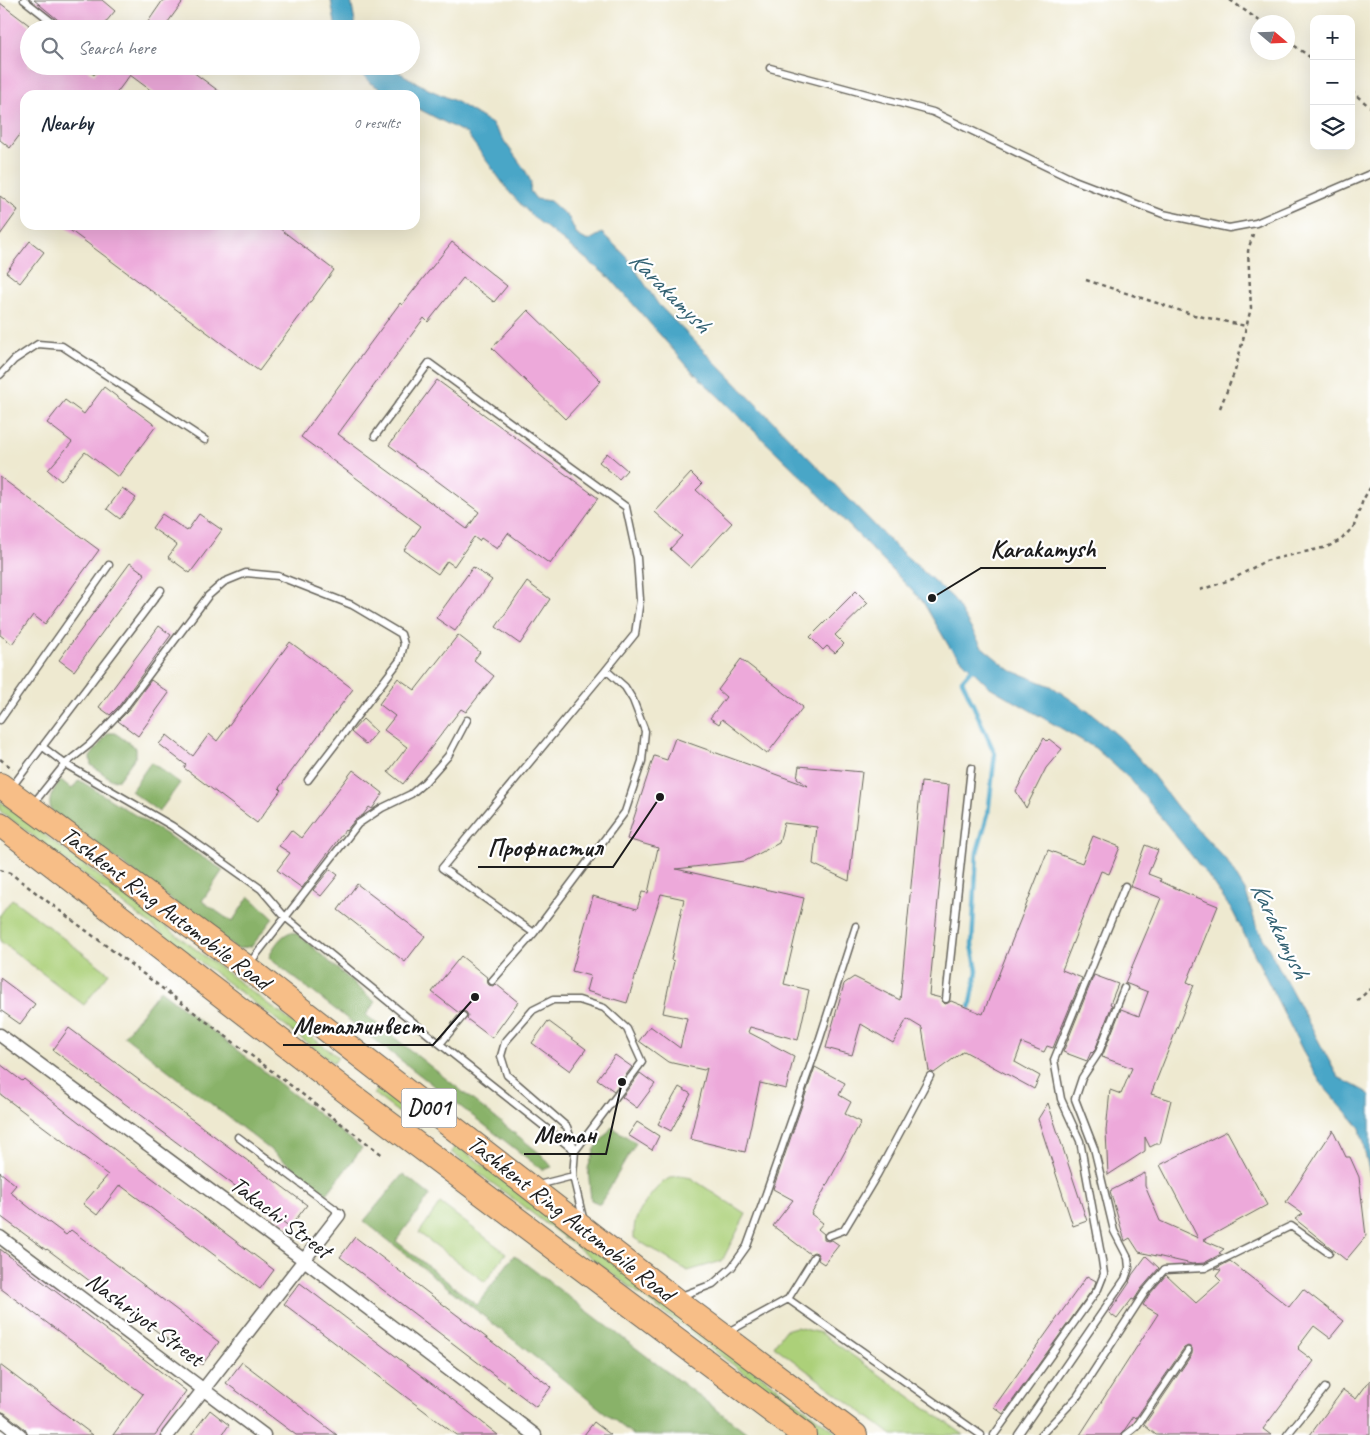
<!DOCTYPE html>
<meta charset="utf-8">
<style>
body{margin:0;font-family:Caveat,sans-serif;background:#f2f2f3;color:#1f2937}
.controls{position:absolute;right:15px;top:15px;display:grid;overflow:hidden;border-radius:10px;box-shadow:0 5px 20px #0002}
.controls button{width:45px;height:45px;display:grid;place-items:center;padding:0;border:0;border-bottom:1px solid #e0e1e3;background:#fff;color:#1f2937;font:25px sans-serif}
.compass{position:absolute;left:1250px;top:15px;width:45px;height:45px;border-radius:50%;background:#fff;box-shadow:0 5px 20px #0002;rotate:109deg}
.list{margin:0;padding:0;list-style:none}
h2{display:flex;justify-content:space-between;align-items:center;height:65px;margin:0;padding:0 20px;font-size:21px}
h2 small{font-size:16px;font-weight:400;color:#747a83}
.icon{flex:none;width:28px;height:28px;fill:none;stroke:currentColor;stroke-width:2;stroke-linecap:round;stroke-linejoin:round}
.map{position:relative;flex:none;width:1370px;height:1435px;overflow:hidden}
.search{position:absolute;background:#fff;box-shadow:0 5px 20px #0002;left:20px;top:20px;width:400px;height:55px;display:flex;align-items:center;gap:12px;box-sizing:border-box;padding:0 18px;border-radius:28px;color:#747a83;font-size:19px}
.panel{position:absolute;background:#fff;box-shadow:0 5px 20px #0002;left:20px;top:90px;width:400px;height:140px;border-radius:15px}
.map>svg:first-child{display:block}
.green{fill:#acd079;stroke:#64764a}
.forest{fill:#89b269;stroke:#526742}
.water{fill:#48a6c7;stroke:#326172}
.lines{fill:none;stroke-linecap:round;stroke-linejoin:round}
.stream{stroke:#48a6c7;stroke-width:4.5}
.building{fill:#eda9da}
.lane-casing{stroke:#66645b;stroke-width:9}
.street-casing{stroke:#66645b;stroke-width:15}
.highway-casing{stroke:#66645b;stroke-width:26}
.path{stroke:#66645b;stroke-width:2.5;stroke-dasharray:4 4;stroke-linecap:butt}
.lane{stroke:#fff;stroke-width:6}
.street{stroke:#fff;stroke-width:12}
.highway{stroke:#f7be87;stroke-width:24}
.labels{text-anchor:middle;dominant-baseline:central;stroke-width:4.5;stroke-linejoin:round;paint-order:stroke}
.shield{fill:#fff;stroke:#606060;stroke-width:1}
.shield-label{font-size:22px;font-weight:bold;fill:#1c1c1c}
.street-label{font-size:24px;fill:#1c1c1c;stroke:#fff}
.water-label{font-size:25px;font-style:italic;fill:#326172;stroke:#fff}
.leader{fill:none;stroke:#1c1c1c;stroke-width:2}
.callout-dot{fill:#1c1c1c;stroke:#fff;stroke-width:2}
.callout-label{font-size:25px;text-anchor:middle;font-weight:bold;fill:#1c1c1c;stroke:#fff;stroke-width:4.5;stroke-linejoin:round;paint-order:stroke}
</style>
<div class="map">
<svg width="1370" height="1435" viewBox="0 0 1370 1435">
<rect width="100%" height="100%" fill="#fff"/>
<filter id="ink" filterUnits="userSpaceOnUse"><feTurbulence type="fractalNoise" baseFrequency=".02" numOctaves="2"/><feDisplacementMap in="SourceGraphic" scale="10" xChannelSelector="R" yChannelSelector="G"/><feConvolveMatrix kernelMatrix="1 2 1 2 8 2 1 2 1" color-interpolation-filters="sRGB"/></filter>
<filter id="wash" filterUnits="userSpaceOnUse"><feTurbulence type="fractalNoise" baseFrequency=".0096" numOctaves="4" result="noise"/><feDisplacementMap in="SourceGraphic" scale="20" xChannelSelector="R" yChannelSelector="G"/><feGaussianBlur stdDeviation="1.12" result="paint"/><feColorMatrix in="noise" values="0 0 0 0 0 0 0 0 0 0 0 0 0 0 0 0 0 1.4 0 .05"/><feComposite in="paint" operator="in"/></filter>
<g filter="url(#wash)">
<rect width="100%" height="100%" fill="#eee9d0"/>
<path class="green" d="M0,801L338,1057L334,1063L0,811Z
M12,899L109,973L84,1005L0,941V915Z
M379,1087L416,1115L411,1122L374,1094Z
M456,1145L840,1435H826L451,1152Z
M681,1176L691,1178L746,1214L722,1261L688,1271L634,1238C634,1232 634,1227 635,1222C640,1208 659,1180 673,1177C676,1176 679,1176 681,1176Z
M440,1203L506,1253L485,1282L419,1233Z
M796,1327L821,1333L964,1435H892L774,1346L785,1330Z"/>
<path class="forest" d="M108,733H115L136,748V756L119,779L112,780L91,765L90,757Z
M151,762L180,783L159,812L131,791Z
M61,780L72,789L79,780L223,870L202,901L232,922L249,896L273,918L252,946L237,949L51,810C47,797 54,790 61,780Z
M291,932L298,934L375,1002L366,1015L542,1155L552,1167L545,1169H541L269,958C272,948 281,935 291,932Z
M160,990L362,1148L327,1194L124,1036Z
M612,1127L636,1143L600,1204L591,1200L588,1168L595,1149Z
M403,1174L430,1195L396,1241L477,1305L514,1255L750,1435H633L364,1221Z"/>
<path class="water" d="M331,0H351L356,29H336Z
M356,66H388L428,89L455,101L492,124L525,170L531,182L530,191L536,199L550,201L569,218L577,235L588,241L602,233L627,257L658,304L896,547L953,598L982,647L1010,670L1051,686L1095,716L1122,739L1149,770L1178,808L1227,861L1246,892L1256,925L1338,1077L1368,1093L1370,1096V1176L1360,1128L1323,1086L1312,1069L1233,912L1208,876L1131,780L1095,748L988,686L950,648L923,602L806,481L690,369L611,279L532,216L510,193L467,134L415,107V95H392L370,83Z"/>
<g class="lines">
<path class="stream" d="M970,1008L977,971L972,945L977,852L988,814L995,754L962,680L975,665"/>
</g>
<g id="blocks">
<path class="building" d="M34,0H102L115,11L100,29H69Z
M163,0H184L168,22L176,29H143Z
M0,3L29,25V66H83L94,75L100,66H185L224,95H157L130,75L115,95H25V128L10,148L0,140Z
M0,196L18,210L0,235Z
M63,225H275L334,270L259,371Z
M30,241L44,252L20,283L6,272Z
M452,242L507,286L494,302L463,278L428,322L424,318L338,434L467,529L479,512L389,445L437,380L598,498L550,564L508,533L497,549L481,538L479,541L474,537L454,566L447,561L438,574L404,550L421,526L301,437L400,303L402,305Z
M528,310L601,381L565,419L492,348Z
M104,387L156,426L118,477L85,452L61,481L48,470L72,442L47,423L65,400L84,414Z
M607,453L627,470L619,479L599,462Z
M691,473L702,484L696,490L732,523L691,568L670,549L682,536L655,512Z
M0,477L99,550L45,624L33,615L12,644L0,635Z
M122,488L136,498L120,519L107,509Z
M162,514L187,531L199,514L222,530L190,573L168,557L177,545L152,528Z
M130,563L145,574L74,671L59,660Z
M473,567L492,580L455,631L436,618Z
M527,582L550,599L520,644L496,627Z
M856,591L868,603L835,635L844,644L835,653L827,646L823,650L810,637Z
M159,626L171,635L119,706L110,715L99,707Z
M458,635L480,652L474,660L494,676L466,712L461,709L403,784L388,772L407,747L384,730L395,716L379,704L398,678L415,690Z
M290,642L353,689L279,788L281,790L257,823L184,768L186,765L159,744L167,735L193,756L209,734L217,741Z
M741,659L803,707L767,754L722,719L719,724L710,718L726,697L718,690Z
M151,680L169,693L138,736L118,721L127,712Z
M363,719L377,732L366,745L351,732Z
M675,738L808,786L797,778L799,766L862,772L849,881L813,864L817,827L784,823L779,843L745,861L676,869L804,898L784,984L809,990L798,1040L750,1027L748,1032L794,1056L786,1089L760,1083L745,1152L690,1139L707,1068L704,1070L668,1062L639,1041L650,1026L680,1048L687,1018L663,1013L674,961L671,960L684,899L661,894L627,1003L586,991L590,976L572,971L593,896L637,909L642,892L648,893L658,848L627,839L654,756L667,760Z
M1044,738L1047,741L1049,739L1062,749L1046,768L1026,808L1016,791Z
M353,770L383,793L372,809L369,807L363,815L355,820L346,831L345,830L302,888L277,870L290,853L279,846L291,830L301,838Z
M921,782L949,785L929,995L941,998L942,1001L945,1004L948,1003L951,1001L983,1014L1048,850L1082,863L1093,836L1120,847L1109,874L1101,871L1062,970L1082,978L1053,1048L1047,1046L1044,1052L1022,1043L1015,1062L1040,1076L1034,1089L964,1051L934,1073L929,1071L922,1028L907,1019L893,1043L861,1024L852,1055L826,1048L844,984L845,983L854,977L900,1000Z
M1145,845L1158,850L1148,874L1161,879L1160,881L1186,893L1218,906L1187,982L1194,985L1151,1094L1171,1100L1160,1144H1156L1150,1147L1145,1137V1151L1108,1175L1106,1131L1110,1090L1121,1094L1132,1068L1102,1057L1121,1009L1139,1016L1148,992L1125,983L1161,898L1130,886Z
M330,869L338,875L321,896L313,890Z
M357,884L425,936L405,962L338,910Z
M461,956L488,978L487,982L489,985L493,986L496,984L518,1002L492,1038L467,1019L468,1015L466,1012L462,1011L459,1013L432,992Z
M1094,975L1118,984L1110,1004L1112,1005L1095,1050L1092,1053L1091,1052L1087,1061L1063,1052Z
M0,978L35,1004L20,1024L0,1010Z
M548,1021L586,1049L570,1071L532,1043Z
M69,1028L307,1205L290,1227L53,1050Z
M615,1055L632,1067L614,1091L597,1079Z
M0,1064L22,1081L24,1079L44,1095L119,1153L274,1270L260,1289L120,1185L97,1215L83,1204L108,1175L0,1094Z
M815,1067L845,1083L839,1095L851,1102L845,1114L861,1122L811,1214L823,1223L818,1229L824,1234V1240L828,1241L832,1240L839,1245L824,1264L818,1260L819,1257L817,1253L814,1252L810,1254L773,1226L793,1200L773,1189Z
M640,1073L655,1084L637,1108L622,1097Z
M679,1087L691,1094L671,1131L658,1124Z
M1048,1103L1087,1221L1073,1226L1038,1119Z
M637,1122L659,1136L652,1150L628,1135Z
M1333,1130L1346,1157H1350L1359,1177L1366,1236L1346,1260L1295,1219L1303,1214L1286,1202Z
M1227,1131L1267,1205L1203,1240L1224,1249L1219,1253L1221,1254L1204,1263L1192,1264L1139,1252L1130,1238L1125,1241L1110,1191L1145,1173V1186L1160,1221L1198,1238L1160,1165Z
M0,1172L16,1185L10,1192L35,1212L66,1235L71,1230L219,1342L202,1365L47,1249L46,1250L0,1216Z
M355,1237L551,1387L536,1407L340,1257Z
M0,1249L186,1391L155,1435H113L143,1394L0,1288Z
M1146,1256L1159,1268L1141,1289L1134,1300L1132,1299L1117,1319L1109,1313L1130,1282H1129L1132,1275Z
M1230,1261L1289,1307L1303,1289L1344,1321L1330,1338L1314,1326L1298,1347L1299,1348L1298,1349L1314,1361L1263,1429L1271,1435H1156L1144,1425L1192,1354V1348L1188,1346L1184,1348L1136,1418L1134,1416L1121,1435H1080L1158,1314L1143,1305L1149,1295L1166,1275L1196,1303L1221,1281L1216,1276L1221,1270L1215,1269Z
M1087,1276L1096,1281L1094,1287L1003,1414L994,1407Z
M300,1283L478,1419L498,1435H456L284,1304Z
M242,1362L267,1381L337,1435H296L226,1383Z
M0,1365L24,1383L93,1435H28L25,1429L5,1413L0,1411Z
M1370,1380V1435H1310L1343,1390L1356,1399Z
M210,1410L229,1425L222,1435H191Z
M594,1422L611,1435H584Z"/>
</g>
</g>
<g filter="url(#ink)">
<use href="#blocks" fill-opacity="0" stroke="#66645b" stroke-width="1"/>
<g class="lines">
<defs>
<path id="lane" d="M24,0L61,29
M770,68L933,112L1074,180L1163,214L1229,228L1256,223L1370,174
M0,375L14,360L38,344L62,346L205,440
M375,436L429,363L626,507L637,558L640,600L635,634L606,670
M0,720L109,565
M43,747L65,764L90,744L123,709L208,596L224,582L246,573L278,576L352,605L401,634L404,644L400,660L308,780
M11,788L161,590
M33,804L65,764L172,826L261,889L285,917L440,1044
M249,964L358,824L382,808L411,794L425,782L448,756L467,720
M492,981L534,933L625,812L642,761L645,731L633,700L625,687L606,670L442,868L534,933
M946,999L971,768
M553,1000H579L604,1008L627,1029L642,1062L575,1151L567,1127L507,1075L501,1056L505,1042L533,1010Z
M463,1016L440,1044L575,1151L573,1176L583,1218
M238,1137L331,1206L335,1209L338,1216
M538,1185L573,1176
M828,1236L844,1230L877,1175L930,1076
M681,1296L713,1284L732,1267L747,1246L763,1202L819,1041L856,926
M788,1299L981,1435
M728,1332L788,1299L814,1257
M994,1435L1098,1289L1104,1274L1102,1260L1080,1141L1061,1099L1054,1060L1125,886
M1018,1435L1125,1279L1129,1268L1128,1258L1114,1231L1094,1148L1075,1099L1082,1078L1099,1052L1124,988
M1041,1435L1077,1397L1145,1292L1164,1270L1205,1268L1291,1226L1329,1253
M1126,1435L1136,1427L1188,1351
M1287,1435L1325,1388"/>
<path id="street" d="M0,1035L304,1260L535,1435
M0,1237L264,1435
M0,1419L20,1435
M168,1435L339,1215"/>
<path id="highway" d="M0,785L246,967L674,1299L855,1435
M0,824L347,1092L804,1435"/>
</defs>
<use href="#lane" class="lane-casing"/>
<use href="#street" class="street-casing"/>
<use href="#highway" class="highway-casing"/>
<path class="path" d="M1230,0L1261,22
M1288,41L1314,60
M1351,91L1370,107
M1086,280L1194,315L1246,326
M1220,408L1235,371L1251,308L1248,251L1253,234
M1200,590L1233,579L1265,561L1327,547L1341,540L1354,526L1363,500L1370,488
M0,759L13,769
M0,870L10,873L384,1156
M1357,1001L1370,989"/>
<use href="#lane" class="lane"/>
<use href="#street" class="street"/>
<use href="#highway" class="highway"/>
</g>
</g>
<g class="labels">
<rect class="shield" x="401.5" y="1088.5" width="55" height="39" rx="4"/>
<g class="shield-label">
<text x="429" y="1108">D001</text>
</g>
<g class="street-label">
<text transform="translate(166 908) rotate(37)">Tashkent Ring Automobile Road</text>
<text transform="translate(281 1217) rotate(37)">Takachi Street</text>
<text transform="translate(571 1218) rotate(38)">Tashkent Ring Automobile Road</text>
<text transform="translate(145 1319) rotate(37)">Nashriyot Street</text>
</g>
<g class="water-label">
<text transform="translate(670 292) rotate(45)">Karakamysh</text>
<text transform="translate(1280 930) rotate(64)">Karakamysh</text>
</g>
</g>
<path class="leader" d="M932 598L981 568H1106M660 797L613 867H478M475 997L433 1045H283M622 1082L606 1154H524"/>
<g class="callout-dot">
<circle cx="932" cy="598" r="5"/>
<circle cx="660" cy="797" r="5"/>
<circle cx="475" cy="997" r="5"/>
<circle cx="622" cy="1082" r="5"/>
</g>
<g class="callout-label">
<text x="1043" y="557">Karakamysh</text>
<text x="545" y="856">Профнастил</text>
<text x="358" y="1034">Металлинвест</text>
<text x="565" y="1143">Метан</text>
</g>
</svg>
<div class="controls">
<button>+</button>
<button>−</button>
<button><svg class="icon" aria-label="layers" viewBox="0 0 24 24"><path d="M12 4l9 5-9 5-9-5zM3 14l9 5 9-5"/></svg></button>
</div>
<svg class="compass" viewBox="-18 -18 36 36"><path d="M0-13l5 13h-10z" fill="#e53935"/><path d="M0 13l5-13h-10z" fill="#747a83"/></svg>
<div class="search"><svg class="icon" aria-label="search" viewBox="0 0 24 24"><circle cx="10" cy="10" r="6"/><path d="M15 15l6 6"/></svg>Search here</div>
<section class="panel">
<h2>Nearby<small>0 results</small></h2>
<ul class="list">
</ul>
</section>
</div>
